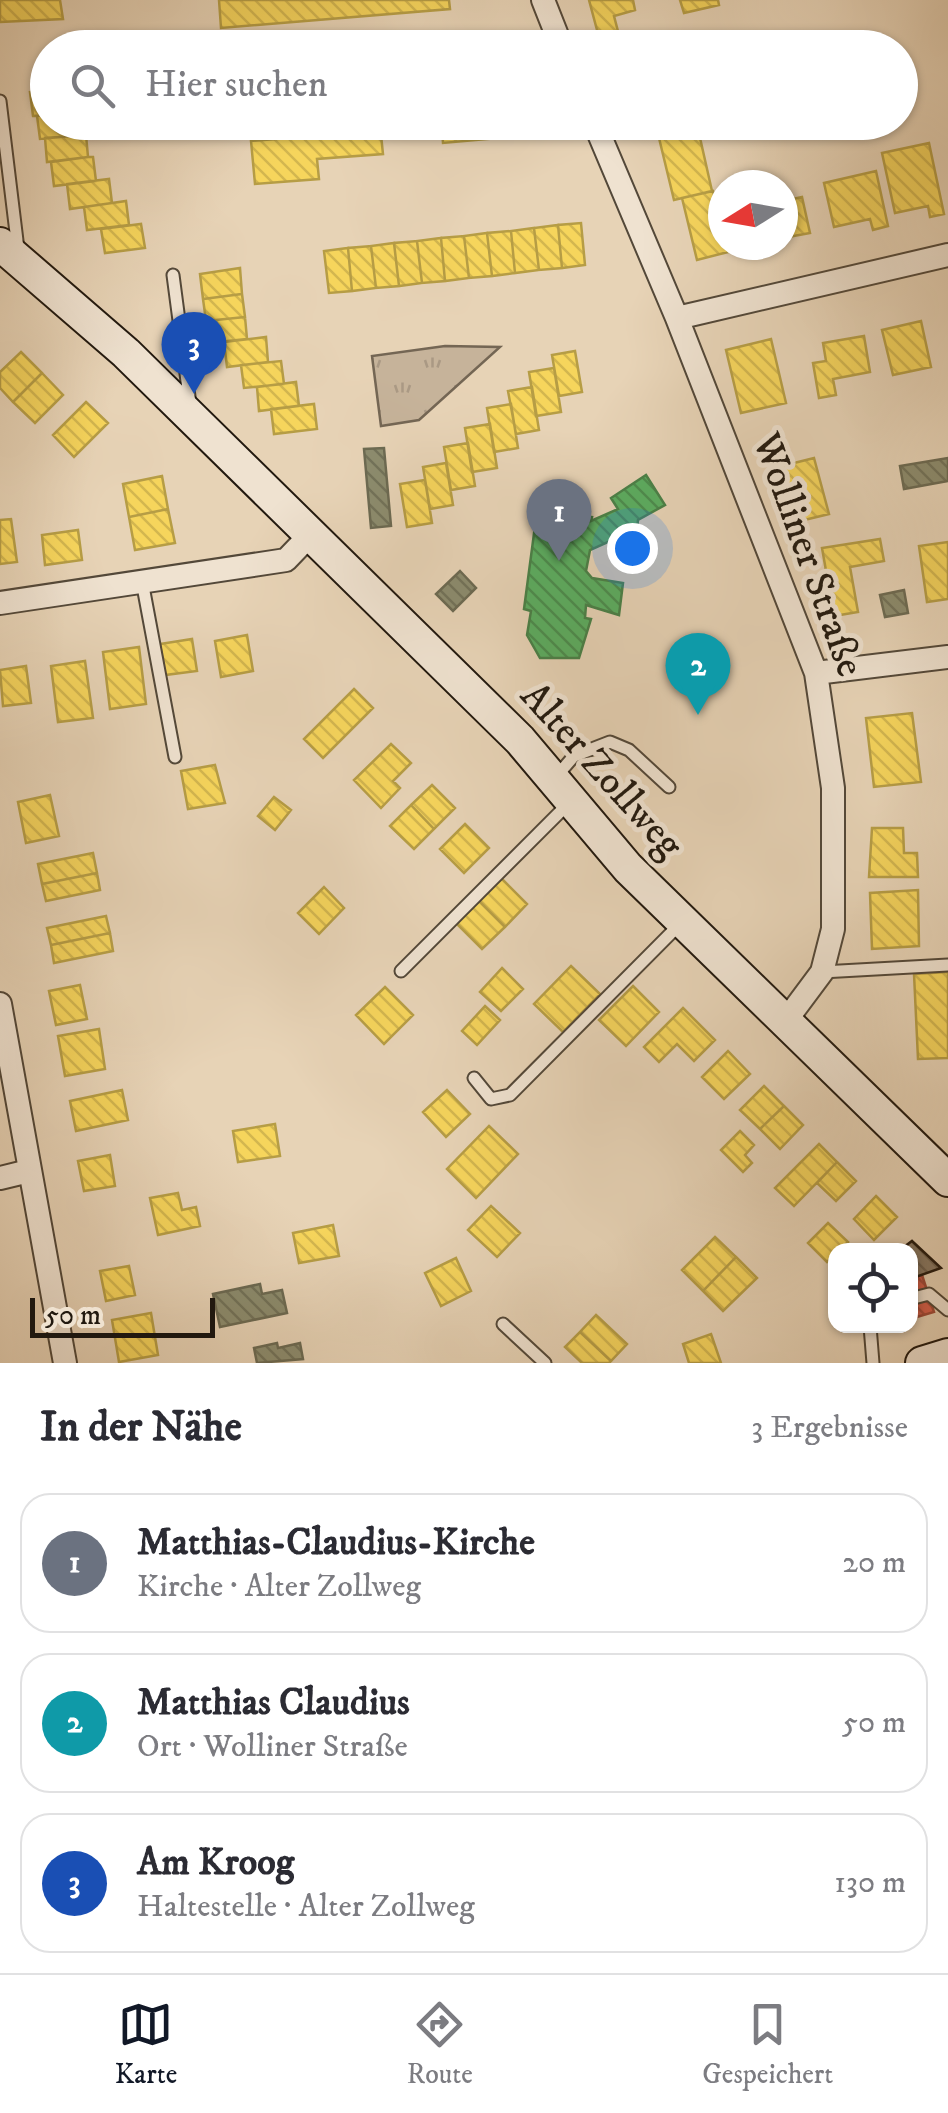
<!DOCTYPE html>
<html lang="de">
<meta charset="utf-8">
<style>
body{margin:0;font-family:"IM FELL DW Pica",serif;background:#f7f7f7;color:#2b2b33}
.controls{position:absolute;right:30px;bottom:30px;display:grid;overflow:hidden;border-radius:20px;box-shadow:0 2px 8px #0004}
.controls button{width:90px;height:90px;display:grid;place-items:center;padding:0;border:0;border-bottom:2px solid #e1e1e2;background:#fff;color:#2b2b33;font:50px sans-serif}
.compass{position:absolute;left:708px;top:170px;width:90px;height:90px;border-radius:50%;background:#fff;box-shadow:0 2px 8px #0004;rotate:259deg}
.scale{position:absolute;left:30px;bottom:25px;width:185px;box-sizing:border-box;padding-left:10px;border:5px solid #22190f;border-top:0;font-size:28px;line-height:35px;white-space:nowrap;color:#22190f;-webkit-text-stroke:8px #efe2d0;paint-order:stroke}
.you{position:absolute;left:632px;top:548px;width:35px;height:35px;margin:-25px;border:8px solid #fff;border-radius:50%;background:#1a73e8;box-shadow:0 0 0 15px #1a73e833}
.badge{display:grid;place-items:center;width:65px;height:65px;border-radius:50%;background:#111827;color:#fff;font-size:32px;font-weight:700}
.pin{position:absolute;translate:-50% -82px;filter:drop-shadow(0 2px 5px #0008)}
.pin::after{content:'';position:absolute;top:52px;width:35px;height:30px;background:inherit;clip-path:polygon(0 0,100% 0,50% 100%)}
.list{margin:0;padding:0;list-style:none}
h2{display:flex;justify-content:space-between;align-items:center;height:130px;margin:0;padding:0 40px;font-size:42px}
h2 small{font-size:32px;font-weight:400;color:#7c7c81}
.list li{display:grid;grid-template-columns:65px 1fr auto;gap:30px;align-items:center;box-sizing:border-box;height:140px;margin:0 20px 20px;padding:0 20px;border:2px solid #e1e1e2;border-radius:30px}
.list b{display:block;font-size:38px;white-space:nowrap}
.list p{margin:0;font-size:32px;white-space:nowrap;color:#7c7c81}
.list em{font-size:32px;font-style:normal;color:#7c7c81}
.icon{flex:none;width:55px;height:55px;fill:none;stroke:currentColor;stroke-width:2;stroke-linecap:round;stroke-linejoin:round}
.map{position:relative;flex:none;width:948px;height:1363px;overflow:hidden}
.search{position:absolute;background:#fff;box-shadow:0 2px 8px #0004;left:30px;right:30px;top:30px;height:110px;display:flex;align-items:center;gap:25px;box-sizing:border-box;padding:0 35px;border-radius:55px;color:#7c7c81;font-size:38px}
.sheet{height:610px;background:#fff}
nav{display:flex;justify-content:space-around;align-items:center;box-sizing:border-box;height:140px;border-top:2px solid #e1e1e2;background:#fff;font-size:28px;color:#7c7c81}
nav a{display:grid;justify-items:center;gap:5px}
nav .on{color:#111827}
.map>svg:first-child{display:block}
.park{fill:url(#park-tufts);stroke:#746654;stroke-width:2.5}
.homes{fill:url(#homes-back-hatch);stroke:#b69d45;stroke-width:2.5}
.shops{fill:url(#shops-back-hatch);stroke:#a04b3a;stroke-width:2.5}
.public{fill:url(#public-back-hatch);stroke:#498148;stroke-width:2.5}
.industry{fill:url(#industry-back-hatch);stroke:#6c6a52;stroke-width:2.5}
.building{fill:url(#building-back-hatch);stroke:#22190f;stroke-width:2.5}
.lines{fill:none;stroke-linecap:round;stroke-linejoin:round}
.lane-casing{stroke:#534839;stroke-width:15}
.street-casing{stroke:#534839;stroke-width:26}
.secondary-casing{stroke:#22190f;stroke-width:36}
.lane{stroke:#efe2d0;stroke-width:11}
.street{stroke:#efe2d0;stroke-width:22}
.secondary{stroke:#efe2d0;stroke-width:32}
.labels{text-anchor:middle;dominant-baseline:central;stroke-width:10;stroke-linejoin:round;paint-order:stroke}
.street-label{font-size:40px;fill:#22190f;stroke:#efe2d0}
</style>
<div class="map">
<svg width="948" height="1363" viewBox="0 0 948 1363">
<defs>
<pattern id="park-tufts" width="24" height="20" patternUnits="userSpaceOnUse" patternTransform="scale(2.5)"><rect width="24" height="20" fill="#c6b39a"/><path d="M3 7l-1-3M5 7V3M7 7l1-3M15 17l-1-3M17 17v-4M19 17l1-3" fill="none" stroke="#aa9984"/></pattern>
<pattern id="homes-back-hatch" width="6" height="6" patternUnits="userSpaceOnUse" patternTransform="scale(2.5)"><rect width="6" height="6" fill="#f6d55c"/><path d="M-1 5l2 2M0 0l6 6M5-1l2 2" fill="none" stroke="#d3b64f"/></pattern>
<pattern id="shops-back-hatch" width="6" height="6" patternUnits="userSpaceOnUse" patternTransform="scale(2.5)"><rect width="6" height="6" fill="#d6604d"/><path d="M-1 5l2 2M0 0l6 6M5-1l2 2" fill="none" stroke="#ad4e3e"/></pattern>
<pattern id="public-back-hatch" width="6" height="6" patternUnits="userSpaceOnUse" patternTransform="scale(2.5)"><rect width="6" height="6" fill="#5aae61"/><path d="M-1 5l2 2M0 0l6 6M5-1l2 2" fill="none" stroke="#4a8d4e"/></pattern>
<pattern id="industry-back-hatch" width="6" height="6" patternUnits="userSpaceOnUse" patternTransform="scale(2.5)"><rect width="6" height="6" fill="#8c8c6e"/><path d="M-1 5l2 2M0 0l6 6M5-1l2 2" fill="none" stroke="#727259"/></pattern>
<pattern id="building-back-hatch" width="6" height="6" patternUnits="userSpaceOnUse" patternTransform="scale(2.5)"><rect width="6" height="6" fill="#887a66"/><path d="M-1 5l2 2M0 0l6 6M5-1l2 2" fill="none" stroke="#6f6352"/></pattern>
</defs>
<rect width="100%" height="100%" fill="#e7d3b6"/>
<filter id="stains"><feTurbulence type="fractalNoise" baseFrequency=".002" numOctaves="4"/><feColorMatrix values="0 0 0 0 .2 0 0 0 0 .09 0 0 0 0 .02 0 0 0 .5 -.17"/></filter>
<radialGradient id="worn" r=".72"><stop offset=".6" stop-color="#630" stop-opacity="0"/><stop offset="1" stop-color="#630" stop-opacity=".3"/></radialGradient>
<path class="park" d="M445,346L500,347L419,420L381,426L372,356Z"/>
<path class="homes" d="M0,0H60L63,19L0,22Z
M219,0H449L450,9L221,28Z
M589,0H633L635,10L614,16L620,39L601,45Z
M680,0H718L719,5L684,13Z
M48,90V115L33,116L30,92Z
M48,115V122H80L81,135L40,139L37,116Z
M314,122H508L509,137L443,143L442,130L381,135L383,154L317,159L319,179L255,184L251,141L315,136Z
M698,129L712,191L674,200L659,138Z
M86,135L88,157L47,162L45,138Z
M929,143L944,214L930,217L928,206L895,213L882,153Z
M88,157H93L96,181L54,186L51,162Z
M876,171L888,226L873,230L870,219L834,227L824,183Z
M109,179L112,203L70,209L67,184Z
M713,191L728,252L697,260L682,198Z
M802,197L810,233L783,238V201Z
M126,201L129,225L87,230L84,207Z
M581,223L585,265L562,268L558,225Z
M141,224L145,248L105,253L101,229Z
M558,225L562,268L539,270L534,228Z
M534,228L539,270L515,273L511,231Z
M511,231L515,273L492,276L487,233Z
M487,233L492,276L469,278L464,236Z
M464,236L469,278L445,281L441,238Z
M441,238L445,281L422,283L417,241Z
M417,241L422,283L399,286L394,243Z
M394,243L399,286L376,288L371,246Z
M371,246L376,288L352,291L348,248Z
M348,248L352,291L329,293L324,251Z
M240,268L242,294L203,299L200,274Z
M242,294L245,317L206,321L203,299Z
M245,317L247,339L208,343L206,321Z
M921,321L931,367L893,375L882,330Z
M864,336L870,372L833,379L836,395L819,398L813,363L826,361L823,343Z
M266,337L268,362L227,367L224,342Z
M771,339L786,403L741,413L726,350Z
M575,351L582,392L559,396L552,355Z
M21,352L42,373L13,402L0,388V372Z
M281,361L284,384L244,388L241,365Z
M554,368L561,412L536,416L529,372Z
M42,373L63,395L35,423L13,402Z
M296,382L299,406L259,411L257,387Z
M532,387L539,430L516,434L508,391Z
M86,402L108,423L74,457L53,435Z
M314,404L317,429L274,434L271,409Z
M511,404L518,448L494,452L487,408Z
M490,424L497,468L472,472L465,428Z
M468,443L475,486L451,490L444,447Z
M814,458L829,514L792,523L778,467Z
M446,463L453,505L430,509L423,467Z
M162,476L168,509L129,517L123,484Z
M425,480L432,523L407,527L400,484Z
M168,509L175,543L135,550L129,517Z
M11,519L17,562L0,564V520Z
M78,530L82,560L45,565L42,535Z
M880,539L884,561L850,567L858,612L834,616L822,548Z
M948,542V599L927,602L919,546Z
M247,635L253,671L221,677L215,641Z
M192,639L197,671L165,675L160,644Z
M139,647L146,704L110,709L103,652Z
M85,661L93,718L58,722L51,666Z
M26,666L31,703L3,706L0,670Z
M354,689L373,708L323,758L304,739Z
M912,713L921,782L874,787L866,718Z
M391,744L411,763L393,781L400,788L381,808L354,780Z
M215,765L225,803L188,809L181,771Z
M432,785L455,808L434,829L411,805Z
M50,795L59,836L26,843L18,802Z
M274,797L291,810L275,830L258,816Z
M411,805L434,829L414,849L390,826Z
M465,824L489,848L464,873L440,849Z
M872,828H903L904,853H917L918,877H869Z
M93,853L97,873L42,884L38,864Z
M97,873L100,890L46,901L42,884Z
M501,878L527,904L505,927L479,901Z
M324,887L344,908L319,934L298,913Z
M918,890L919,946L872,949L870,893Z
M479,901L505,927L482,949L456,923Z
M106,916L110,933L51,945L47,928Z
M110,933L113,951L54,963L51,945Z
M571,966L600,994L563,1032L534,1004Z
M502,968L523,989L501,1011L480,992Z
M948,972V1058L918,1059L914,974Z
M80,985L87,1019L56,1025L49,991Z
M633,986L659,1012L626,1046L599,1020Z
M385,987L413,1015L384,1044L356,1015Z
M485,1006L500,1020L477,1045L462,1031Z
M683,1008L715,1040L694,1061L677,1044L659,1062L644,1047Z
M99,1029L105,1069L65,1076L58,1036Z
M728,1051L750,1074L724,1099L702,1077Z
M764,1086L784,1106L760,1129L740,1110Z
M122,1090L128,1120L76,1131L70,1101Z
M447,1090L470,1114L446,1137L423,1112Z
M784,1106L803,1125L780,1149L760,1129Z
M275,1124L280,1156L238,1162L233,1131Z
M489,1126L518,1154L476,1198L447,1169Z
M740,1131L754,1145L745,1155L752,1163L743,1172L721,1150Z
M819,1144L837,1162L794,1206L775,1188Z
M110,1155L115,1186L84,1191L78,1161Z
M837,1162L856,1181L836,1201L817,1183Z
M178,1193L182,1210L196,1207L200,1226L158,1235L150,1198Z
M876,1196L897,1217L874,1240L854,1219Z
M491,1206L520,1233L497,1257L468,1230Z
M828,1223L848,1242L827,1262L808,1243Z
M333,1225L339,1256L299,1263L293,1233Z
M715,1237L736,1257L703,1291L682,1270Z
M736,1257L757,1278L723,1311L703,1291Z
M456,1258L471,1291L441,1306L425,1273Z
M129,1266L135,1295L106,1301L100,1271Z
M151,1313L158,1355L119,1362L112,1320Z
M596,1315L627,1344L611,1361L580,1332Z
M580,1332L611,1361L609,1363H582L565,1347Z
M711,1334L721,1363H689L683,1344Z"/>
<path class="shops" d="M922,1275L934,1312L910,1319V1279Z"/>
<path class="public" d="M646,475L665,505L638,520L637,529L590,550L586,571L592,578L623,583L619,615L586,605L585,618L591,619L579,658H540L527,635L531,611L524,609L537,511L592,517L591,521L618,509L611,498Z"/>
<path class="industry" d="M384,448L391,526L371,528L364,449Z
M948,458V481L904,489L900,466Z
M460,571L476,588L453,611L436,594Z
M904,590L908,613L885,617L880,595Z
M260,1284L262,1294L282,1290L287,1313L220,1327L213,1294Z
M277,1343L278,1348L300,1343L303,1359L257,1363L254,1348Z"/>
<path class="building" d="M912,1241L941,1268L910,1279V1250H900Z"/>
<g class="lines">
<defs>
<path id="lane" d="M0,101L18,249
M173,275L190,404
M142,581L175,757
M555,778L574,756L610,742L629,750L669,787
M401,971L569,803
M822,972L948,965
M474,1078L491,1099L510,1095L679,925
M910,1299L929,1294L948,1310
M503,1324L545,1363
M870,1326L873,1363"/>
<path id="street" d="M543,0L562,48
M594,122L677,318L816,673L833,788V929L822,972L784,1023
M677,318L948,255
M0,603L286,560L310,535
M816,673L948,657
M0,1004L65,1363
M0,1178L29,1171"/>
<path id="secondary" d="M0,244L126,353L520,740L628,868L948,1180
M922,1363L948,1355"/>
</defs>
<use href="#lane" class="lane-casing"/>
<use href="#street" class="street-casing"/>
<use href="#secondary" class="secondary-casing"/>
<use href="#lane" class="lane"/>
<use href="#street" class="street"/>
<use href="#secondary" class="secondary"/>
</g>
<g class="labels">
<g class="street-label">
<text transform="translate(807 555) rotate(70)">Wolliner Straße</text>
<text transform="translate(601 771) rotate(48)">Alter Zollweg</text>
</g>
</g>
<rect width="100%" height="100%" filter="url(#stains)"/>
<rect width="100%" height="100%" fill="url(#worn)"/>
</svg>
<div class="controls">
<button><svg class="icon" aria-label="locate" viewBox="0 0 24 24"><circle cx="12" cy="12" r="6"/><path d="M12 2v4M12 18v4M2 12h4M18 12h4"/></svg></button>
</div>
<svg class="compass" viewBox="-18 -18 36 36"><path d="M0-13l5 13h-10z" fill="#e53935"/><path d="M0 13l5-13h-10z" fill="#7c7c81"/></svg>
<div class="scale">50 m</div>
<div class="you"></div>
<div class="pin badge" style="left:559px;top:561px;background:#6b7280">1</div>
<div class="pin badge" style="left:698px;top:715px;background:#0f9aa8">2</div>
<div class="pin badge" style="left:194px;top:394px;background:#1a4fb4">3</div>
<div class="search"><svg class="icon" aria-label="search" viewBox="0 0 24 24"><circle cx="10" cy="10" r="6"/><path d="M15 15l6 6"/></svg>Hier suchen</div>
</div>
<section class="sheet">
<h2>In der Nähe<small>3 Ergebnisse</small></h2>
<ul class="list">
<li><span class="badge" style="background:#6b7280">1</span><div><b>Matthias-Claudius-Kirche</b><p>Kirche · Alter Zollweg</p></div><em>20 m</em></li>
<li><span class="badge" style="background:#0f9aa8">2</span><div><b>Matthias Claudius</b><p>Ort · Wolliner Straße</p></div><em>50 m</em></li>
<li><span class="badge" style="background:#1a4fb4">3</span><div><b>Am Kroog</b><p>Haltestelle · Alter Zollweg</p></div><em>130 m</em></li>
</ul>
</section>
<nav>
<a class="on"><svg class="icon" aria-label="map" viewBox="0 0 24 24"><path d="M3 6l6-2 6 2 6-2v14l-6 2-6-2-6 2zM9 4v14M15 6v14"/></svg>Karte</a>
<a><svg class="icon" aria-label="directions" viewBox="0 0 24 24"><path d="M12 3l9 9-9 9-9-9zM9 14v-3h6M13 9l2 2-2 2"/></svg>Route</a>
<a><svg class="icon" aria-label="saved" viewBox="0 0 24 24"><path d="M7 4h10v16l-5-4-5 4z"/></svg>Gespeichert</a>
</nav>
